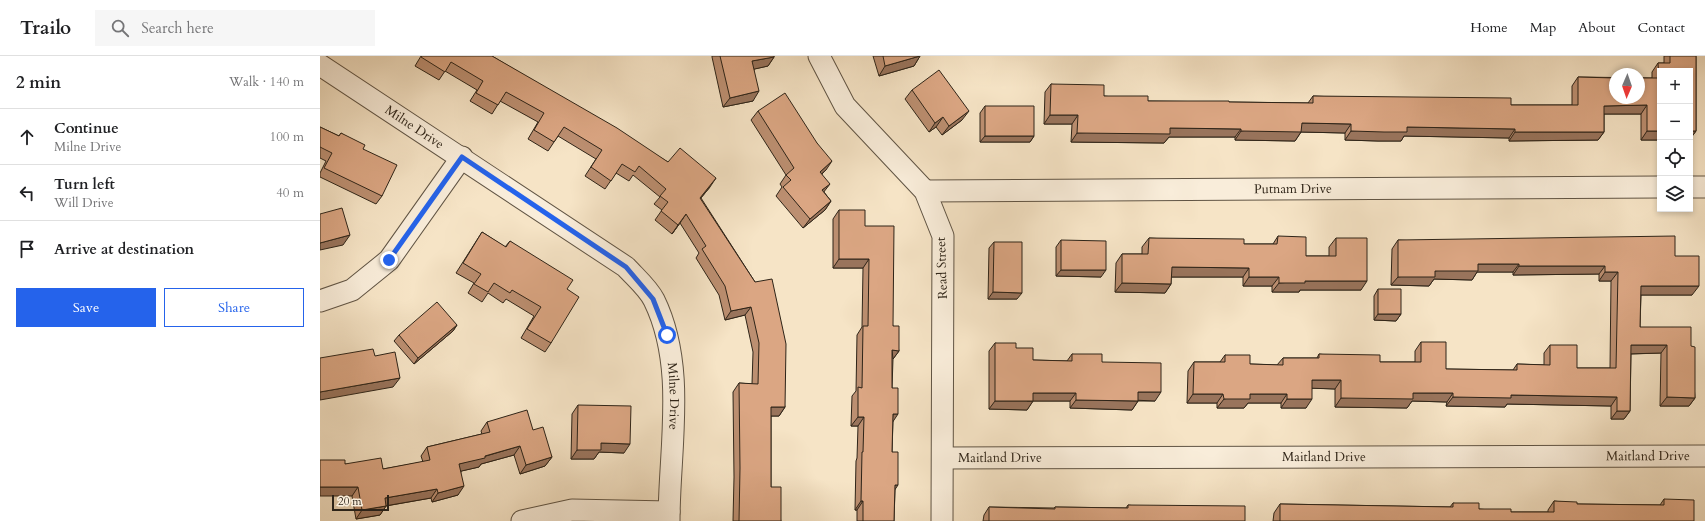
<!DOCTYPE html>
<meta charset="utf-8">
<style>
body{margin:0;font-family:Cardo,serif;background:#f6f6f6;color:#202124}
.controls{position:absolute;right:12px;top:12px;display:grid;overflow:hidden;border-radius:0px;box-shadow:0 2px 6px #0003}
.controls button{width:36px;height:36px;display:grid;place-items:center;padding:0;border:0;border-bottom:1px solid #e0e0e0;background:#fff;color:#202124;font:20px sans-serif}
.compass{position:absolute;left:1289px;top:12px;width:36px;height:36px;border-radius:50%;background:#fff;box-shadow:0 2px 6px #0003;rotate:182deg}
.scale{position:absolute;left:12px;bottom:10px;width:57px;box-sizing:border-box;padding-left:4px;border:2px solid #2e2418;border-top:0;font-size:11px;line-height:14px;white-space:nowrap;color:#2e2418;-webkit-text-stroke:3px #f9edda;paint-order:stroke}
.stop{position:absolute;width:12px;height:12px;margin:-9px;border:3px solid #2563eb;border-radius:50%;background:#fff}
.stop.end{background:#2563eb;border-color:#fff;box-shadow:0 1px 4px #0008}
.list{margin:0;padding:0;list-style:none}
h2{display:flex;justify-content:space-between;align-items:center;height:52px;margin:0;padding:0 16px;font-size:17px}
h2 small{font-size:13px;font-weight:400;color:#757577}
.list li{display:grid;grid-template-columns:26px 1fr auto;gap:12px;align-items:center;box-sizing:border-box;height:56px;padding:0 16px;border-top:1px solid #e0e0e0}
.list b{display:block;font-size:15px;white-space:nowrap}
.list p{margin:0;font-size:13px;white-space:nowrap;color:#757577}
.list em{font-size:13px;font-style:normal;color:#757577}
.actions{display:flex;gap:8px;padding:12px 16px}
.actions a{flex:1;padding:9px 0;border:1px solid #2563eb;border-radius:0px;text-align:center;font-size:14px;color:#2563eb}
.actions .main{background:#2563eb;color:#fff}
.icon{flex:none;width:22px;height:22px;fill:none;stroke:currentColor;stroke-width:2;stroke-linecap:round;stroke-linejoin:round}
.map{position:relative;flex:none;width:1385px;height:465px;overflow:hidden}
header{display:flex;align-items:center;gap:24px;box-sizing:border-box;height:56px;padding:0 20px;background:#fff;border-bottom:1px solid #e0e0e0}
header strong{font-size:19px}
nav{display:flex;gap:22px;margin-inline-start:auto;font-size:14px}
.search{width:280px;height:36px;background:#f6f6f6;display:flex;align-items:center;gap:10px;box-sizing:border-box;padding:0 14px;border-radius:0px;color:#757577;font-size:15px}
main{display:flex}
aside{flex:1;background:#fff}
.map>svg:first-child{display:block}
.lines{fill:none;stroke-linecap:round;stroke-linejoin:round}
.minor-casing{stroke:#605444;stroke-width:23}
.minor{stroke:#f9edda;stroke-width:21}
.wall{fill:#bc8f71;stroke:#2e2418}
.shaded-wall{fill:#99745c;stroke:#2e2418}
.building{fill:#dba683;stroke:#2e2418}
.route{stroke:#2563eb;stroke-width:5}
.labels{text-anchor:middle;dominant-baseline:central;stroke-width:4;stroke-linejoin:round;paint-order:stroke}
.street-label{font-size:13px;fill:#2e2418;stroke:#f9edda}
</style>
<header>
<strong>Trailo</strong>
<div class="search"><svg class="icon" aria-label="search" viewBox="0 0 24 24"><circle cx="10" cy="10" r="6"/><path d="M15 15l6 6"/></svg>Search here</div>
<nav><a>Home</a><a>Map</a><a>About</a><a>Contact</a></nav>
</header>
<main>
<aside>
<h2>2 min<small>Walk · 140 m</small></h2>
<ul class="list">
<li><svg class="icon" aria-label="ahead" viewBox="0 0 24 24"><path d="M12 20V5M6 11l6-6 6 6"/></svg><div><b>Continue</b><p>Milne Drive</p></div><em>100 m</em></li>
<li><svg class="icon" aria-label="left" viewBox="0 0 24 24"><path d="M17 20v-9H6M10 6l-5 5 5 5"/></svg><div><b>Turn left</b><p>Will Drive</p></div><em>40 m</em></li>
<li><svg class="icon" aria-label="arrive" viewBox="0 0 24 24"><path d="M6 21V4h12l-3 4 3 4H6"/></svg><div><b>Arrive at destination</b></div></li>
</ul>
<div class="actions"><a class="main">Save</a><a>Share</a></div>
</aside>
<div class="map">
<svg width="1385" height="465" viewBox="0 0 1385 465">
<rect width="100%" height="100%" fill="#f6e4c6"/>
<filter id="stains"><feTurbulence type="fractalNoise" baseFrequency=".005" numOctaves="4"/><feColorMatrix values="0 0 0 0 .2 0 0 0 0 .09 0 0 0 0 .02 0 0 0 .5 -.17"/></filter>
<radialGradient id="worn" r=".72"><stop offset=".6" stop-color="#630" stop-opacity="0"/><stop offset="1" stop-color="#630" stop-opacity=".3"/></radialGradient>
<g class="lines">
<defs>
<g id="minor">
<path d="M499,0L525,50L605,135L623,180L622,465"/>
<path id="s1" d="M0,9L306,211C315,221 328,232 334,244C367,311 349,393 349,465"/>
<path d="M1370,131H1385"/>
<path id="s2" d="M605,135L1340,131"/>
<path d="M0,245L32,234L69,204L142,101"/>
<path id="s3" d="M623,402L1385,400"/>
<path d="M202,465L252,454L349,456"/>
</g>
</defs>
<use href="#minor" class="minor-casing"/>
<use href="#minor" class="minor"/>
</g>
<path class="wall" d="M101,0H172L348,106L390,131L381,142L435,226L465,351L459,360H451V431L461,465H413L414,421L413,336L419,327L432,328L433,296L425,259L405,264L399,239L376,202L379,197L360,167L352,178L335,164L342,154L334,148L340,141L313,119L309,125L296,117L285,133L265,120L276,103L238,80L228,95L208,83L218,66L180,45L172,58L150,45L157,34L125,15L119,24L95,10Z
M392,0H454V1L448,10L434,13L433,45L403,51L392,1Z
M553,0H600L594,10L559,20Z
M1344,0H1376V75L1370,83V15H1340V84H1321V58H1284V76L1278,84L1189,85V82L1084,80L1081,85H1058L1025,84V77L981,76L975,85L915,84V81H849L844,87L751,86L752,68H724L725,36L731,28L784,40L828,45L988,47L993,40L1191,49H1252V30L1258,21L1332,22V16L1338,7H1344Z
M592,34L642,64L622,79L616,71L609,76L585,43Z
M665,50L714,80L710,86H660V57Z
M438,55L497,87L506,114L502,118L504,136L511,145L505,154L483,172L456,140L462,131L460,128L466,119L431,64Z
M0,71L19,80L21,77L43,93L62,140L56,148L0,121V117L6,105L0,102Z
M519,154L545,170L573,270L579,295L573,303L572,332L573,365L572,396L575,434L574,465H537V454H535L536,405L537,402L538,370H531L532,340L536,335L537,279L542,271L543,212H513V163Z
M162,176L185,191L190,185L247,233L231,287L225,296L201,282L214,260L186,243L183,247L168,237L162,246L148,237L154,227L136,217Z
M958,180L986,200H1009V191L1016,182L1041,234H980L979,236H952V230H923V221H851V228L845,237L795,236L796,207L802,198H822V191L829,182L924,188H953Z
M741,184L781,221L736,220V191Z
M1078,184L1355,200L1372,239H1321L1320,271L1371,290L1375,342L1369,350H1340L1341,297L1311,298L1310,355L1304,363H1291V350L1187,348L1185,351L1126,350L1127,346L1092,345L1087,352L1015,351V333L992,332L986,352H961V347H928L924,352H897V347H867L868,315L874,306H900L905,299L930,308L957,309L963,302H997L999,298L1060,306H1095V295L1101,286L1126,313L1193,314L1197,308L1224,309V297L1230,289L1257,312H1290L1291,225H1279V218L1193,219V216H1157L1152,224L1114,223L1109,230L1071,229L1072,193Z
M674,186L697,243H668L669,192Z
M1058,233L1081,258L1076,265L1054,264V240Z
M137,269L133,275L94,308L74,285L79,279Z
M675,287L696,292L713,304L747,305L752,298L782,306L835,345H818L812,354L750,352V345H713L707,354L669,353V295Z
M258,349L304,397L279,396L274,403H251L252,358Z
M167,366L213,374L232,401L225,410L200,418L194,399L161,408L159,411L141,415L138,439L112,446L111,442L66,450L60,459L36,463L32,440L25,408L63,413L103,406L101,400L107,391L162,378L161,375Z
M1344,443L1374,465H953L954,457L960,448L1130,451L1133,447L1159,453L1191,456H1228V454L1234,445L1257,448L1340,449Z
M808,449L925,465H663L664,459L669,451L734,452L735,451L806,452Z"/>
<path class="shaded-wall" d="M600,0L594,10L559,20L565,10Z
M454,1L448,10L426,15L432,5Z
M439,35L433,45L403,51L410,42Z
M1327,49L1321,58H1278L1284,50Z
M649,55L642,64L622,79L629,70Z
M730,59H758L752,68H724Z
M623,61L616,71L609,76L615,67Z
M982,67L1031,68L1025,77L981,76L975,85L915,84L921,75Z
M1087,71L1195,73L1189,82L1084,80L1081,85H1058L1025,84L1031,75Z
M850,72L921,73L915,81H849L844,87L751,86L757,77Z
M1327,75H1340V84H1321Z
M1370,75H1376L1370,83Z
M1195,76H1284L1278,84L1189,85Z
M665,80H714L710,86H660Z
M512,105L506,114L493,125L500,116Z
M396,122L390,131L374,150L380,142Z
M510,128L503,137L502,134Z
M511,145L505,154L483,172L490,163Z
M366,158L360,167L352,178L358,169Z
M30,179L23,189L0,194V187Z
M519,203H549L543,212H513Z
M1158,208H1199L1193,216H1157L1152,224L1114,223L1109,230L1071,229L1078,221Z
M1199,210H1285L1279,218L1193,219Z
M852,211L929,212L923,221H845Z
M741,214H786L781,221L736,220Z
M1285,216H1298L1291,225H1279Z
M929,221H959L952,230H923Z
M985,225H1047L1041,234H980L979,236H952L959,227Z
M802,227L851,228L845,237L795,236Z
M1321,230H1379L1372,239H1315Z
M673,236L702,237L697,243H668Z
M431,251L425,259L405,264L411,255Z
M1058,258H1081L1076,265L1054,264Z
M137,269L133,275L94,308L98,302Z
M1311,289H1347L1341,297L1305,298Z
M572,294L579,295L573,303Z
M80,322L73,331L0,344V336Z
M992,324H1021L1015,333L986,332Z
M818,336H841L835,345L812,344Z
M713,337H756L750,345H707Z
M1093,337H1133L1127,346L1092,345L1087,352L1015,351L1021,342Z
M873,338H903L897,347H867Z
M930,338H967L961,347H928L924,352H897L904,343Z
M1191,339L1297,341L1291,350L1187,348L1185,351L1126,350L1133,341Z
M1347,341L1375,342L1369,350H1340Z
M967,343H992L986,352H961Z
M756,344L818,345L812,354L750,352Z
M675,345H713L707,354L669,353Z
M451,351H465L459,360H445Z
M1297,355H1310L1304,363H1291Z
M573,358H578L572,367Z
M538,361H544L538,370H531Z
M281,387L310,388L304,397L279,396L274,403H251L257,394Z
M200,390L194,399L161,408L159,411L133,417L139,408Z
M232,401L225,410L200,418L206,409Z
M575,429H578L572,438Z
M144,430L138,439L112,446L118,437Z
M0,431H38L32,440H0Z
M117,433L111,442L59,451L65,442Z
M541,445H543L537,454H535Z
M66,450L60,459L36,463L42,454Z"/>
<path class="building" d="M102,0H172L297,72L348,106L360,92L396,122L380,142L435,226L452,223L466,288L465,351H451V431H461V465H419L420,412L419,327L438,328L439,287L431,251L411,255L405,230L382,193L386,190L366,158L358,169L341,155L348,146L340,140L346,133L319,110L315,116L302,108L291,125L271,111L282,94L244,71L234,86L214,74L224,57L186,36L178,49L156,37L163,25L131,6L125,16L101,1Z
M400,0H454V1L432,5L439,35L410,42Z
M563,0H600L565,10Z
M1350,0H1376V75H1370V15H1340V75H1327V49L1284,50V76H1195V73L1087,71V76H1064L1031,75V68L982,67L981,76L921,75V73L850,72V78L757,77L758,59H730L731,28L784,29V40H828V45H909V46L993,47V40L1191,42V49H1258V21L1295,22V42H1319V22H1339L1338,7H1350Z
M619,14L649,55L629,70L623,61L615,67L592,34Z
M465,37L497,87L512,105L500,116L510,128L502,134L511,145L490,163L463,131L471,124L466,119L474,112L438,55Z
M665,50H714V80H665Z
M0,71L19,80L21,77L45,89L43,93L77,109L62,140L4,112L12,97L0,91Z
M22,152L30,179L0,187V158Z
M519,154H545V170H574L573,270H579V295L572,294V332H578V358H573L572,396H578V429H575L574,465H543V445H541L542,396H543L544,361H538V331L542,332L543,270H548L549,203H519Z
M162,176L186,191L190,185L253,224L247,233L259,241L231,287L207,273L221,251L192,234L190,237L174,227L168,236L154,228L161,218L143,207Z
M958,180L986,181V200H1016V182H1047V225H985V227H959V221H929V212L852,211L851,228L802,227V198H828L829,182L924,183V188H957Z
M1355,180V200H1379V230H1321L1320,271H1371V290L1375,291V342L1347,341V289H1311L1310,355H1297V341L1191,339V342L1133,341V337H1093V343L1021,342V324H992V343H967V338H930V343H904L903,338H873L874,306H905V299H930V308L963,309V302H999V298L1060,299V306H1101V286H1126V313L1197,314V308L1230,309V289H1257V312H1296L1298,216H1285V210H1199V208H1158V215H1115V221H1078V184Z
M741,184L786,185V214H741Z
M674,186H702V237L673,236Z
M1058,233H1081V258H1058Z
M117,246L137,269L98,302L79,279Z
M675,287H696V292H713V304L752,305V298H782V306L841,307V336H818V345L756,344V337H713V345H675Z
M53,293L55,300L75,296L80,322L0,336V302Z
M258,349L311,350L310,388L281,387V394H257Z
M207,354L213,374L223,371L232,401L206,409L200,390L165,400V402L139,408L144,430L118,437L117,433L65,442L66,450L42,454L38,431H0V404H25V408L61,402L63,413L110,404L107,391L170,376L167,366Z
M1344,443L1374,444V465H960V448L1133,451V447H1159V453H1191V456H1234V445L1257,446V448L1344,449Z
M808,449L925,450V465H669V451L735,453V451L808,452Z"/>
<g class="lines">
<path class="route" d="M69,204L142,101L306,211L333,243L347,279"/>
</g>
<g class="labels">
<g class="street-label">
<text stroke="none"><textPath href="#s1" startOffset="113">Milne Drive</textPath></text>
<text stroke="none"><textPath href="#s2" startOffset="368">Putnam Drive</textPath></text>
<text transform="translate(622 212) rotate(-92)">Read Street</text>
<text stroke="none"><textPath href="#s1" startOffset="509">Milne Drive</textPath></text>
<text stroke="none"><textPath href="#s3" startOffset="705">Maitland Drive</textPath></text>
<text stroke="none"><textPath href="#s3" startOffset="381">Maitland Drive</textPath></text>
<text stroke="none"><textPath href="#s3" startOffset="57">Maitland Drive</textPath></text>
</g>
</g>
<rect width="100%" height="100%" filter="url(#stains)"/>
<rect width="100%" height="100%" fill="url(#worn)"/>
</svg>
<div class="controls">
<button>+</button>
<button>−</button>
<button><svg class="icon" aria-label="locate" viewBox="0 0 24 24"><circle cx="12" cy="12" r="6"/><path d="M12 2v4M12 18v4M2 12h4M18 12h4"/></svg></button>
<button><svg class="icon" aria-label="layers" viewBox="0 0 24 24"><path d="M12 4l9 5-9 5-9-5zM3 14l9 5 9-5"/></svg></button>
</div>
<svg class="compass" viewBox="-18 -18 36 36"><path d="M0-13l5 13h-10z" fill="#e53935"/><path d="M0 13l5-13h-10z" fill="#757577"/></svg>
<div class="scale">20 m</div>
<div class="stop" style="left:347px;top:279px"></div>
<div class="stop end" style="left:69px;top:204px"></div>
</div>
</main>
